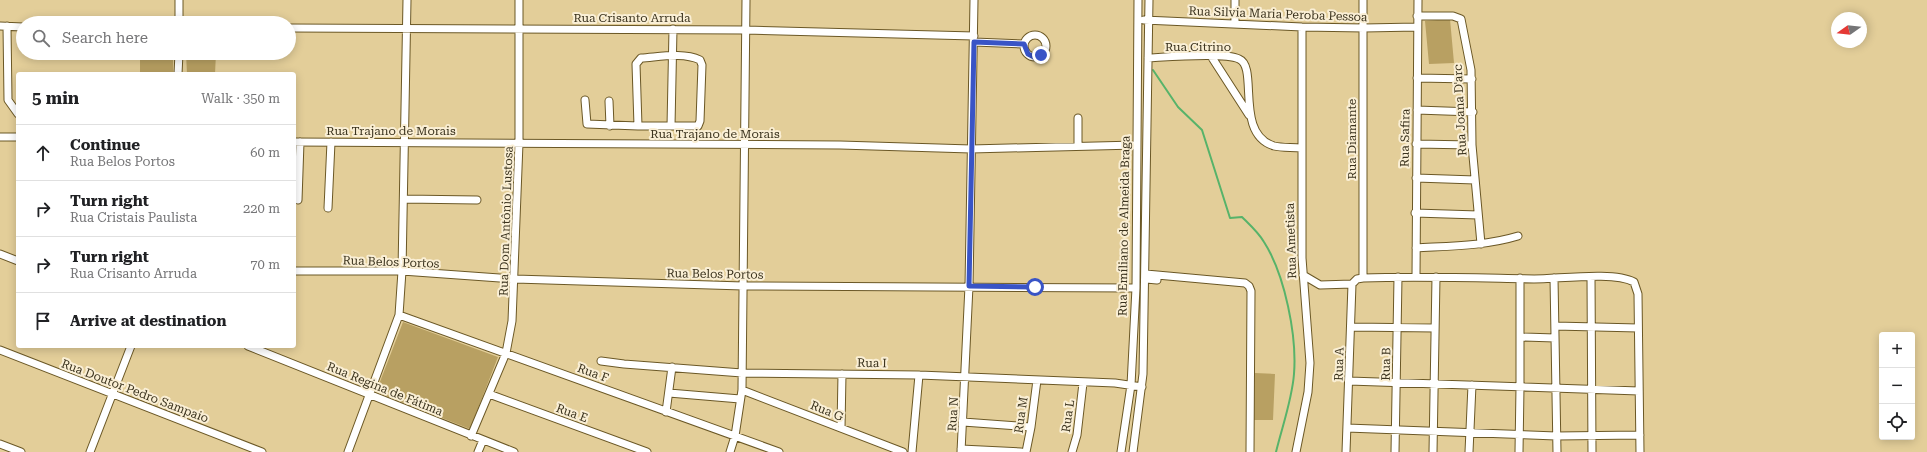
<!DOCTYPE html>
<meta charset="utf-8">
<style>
body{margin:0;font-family:"Roboto Serif",serif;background:#f2f2f2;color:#202124}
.controls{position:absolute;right:12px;bottom:12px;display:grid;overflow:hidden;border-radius:4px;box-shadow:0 2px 10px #0003}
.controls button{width:36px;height:36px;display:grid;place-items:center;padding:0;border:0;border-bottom:1px solid #e0e0e0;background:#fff;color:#202124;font:20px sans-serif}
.compass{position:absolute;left:1831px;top:12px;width:36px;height:36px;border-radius:50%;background:#fff;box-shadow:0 2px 10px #0003;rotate:255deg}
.stop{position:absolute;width:12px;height:12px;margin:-9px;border:3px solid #3954c6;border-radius:50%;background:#fff}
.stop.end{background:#3954c6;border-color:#fff;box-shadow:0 1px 4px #0008}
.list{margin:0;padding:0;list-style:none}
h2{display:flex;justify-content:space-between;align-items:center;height:52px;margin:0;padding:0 16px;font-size:17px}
h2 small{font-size:13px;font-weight:400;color:#757577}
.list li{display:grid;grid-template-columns:26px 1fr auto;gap:12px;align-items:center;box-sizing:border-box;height:56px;padding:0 16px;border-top:1px solid #e0e0e0}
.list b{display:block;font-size:15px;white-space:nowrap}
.list p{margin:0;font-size:13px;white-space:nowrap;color:#757577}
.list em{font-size:13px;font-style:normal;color:#757577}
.icon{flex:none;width:22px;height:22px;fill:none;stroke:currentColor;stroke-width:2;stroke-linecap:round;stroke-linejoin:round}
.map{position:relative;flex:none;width:1927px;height:452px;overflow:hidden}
.search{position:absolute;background:#fff;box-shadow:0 2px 10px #0003;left:16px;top:16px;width:280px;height:44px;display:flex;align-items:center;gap:10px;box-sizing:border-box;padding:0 14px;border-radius:22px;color:#757577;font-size:15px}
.panel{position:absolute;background:#fff;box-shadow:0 2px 10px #0003;left:16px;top:72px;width:280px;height:276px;border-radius:4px}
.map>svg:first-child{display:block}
.green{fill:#b8a062}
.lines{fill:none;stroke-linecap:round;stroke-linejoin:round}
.stream{stroke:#57b36a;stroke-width:2}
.minor-casing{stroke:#6b5826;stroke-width:9}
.minor{stroke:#fff;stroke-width:7}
.route{stroke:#3954c6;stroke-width:5}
.labels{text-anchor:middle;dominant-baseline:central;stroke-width:4;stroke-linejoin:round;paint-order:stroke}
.street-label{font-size:12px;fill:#3b331e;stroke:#faefd5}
</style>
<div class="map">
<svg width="1927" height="452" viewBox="0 0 1927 452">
<rect width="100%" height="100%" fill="#e3ce99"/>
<path class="green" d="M1450,19L1454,63L1429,64L1425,21Z
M140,53H173V74H140Z
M186,53H216L215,74H187Z
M403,322L498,357L470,429L376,392Z
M1255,373L1275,374L1273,420H1254Z"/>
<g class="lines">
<path class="stream" d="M1153,70L1178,107L1202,130L1230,218L1242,217C1249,224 1259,233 1264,242C1285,275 1297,336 1294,374C1292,400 1282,427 1276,452"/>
<defs>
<path id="minor" d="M1363,0V278
M1417,16H1453L1461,19L1471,70L1472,145L1481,244
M1144,20L1302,27L1364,28L1417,27
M179,23V0
M1235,24V0
M0,26L23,27
M7,26L8,100L18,114
M289,28L746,30L974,36
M1024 46a11 11 0 1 1 22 0a11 11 0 1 1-22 0Z
M974,42L1024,44
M1211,56L1249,115
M1148,58C1167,57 1224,52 1239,59C1259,67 1234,134 1274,146C1282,148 1292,147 1301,148
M178,74L179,53
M1417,78L1472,79
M585,100L587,124L638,126
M609,101L610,126
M1417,110L1473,112
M671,126H698L700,121L702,65L700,60C683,52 659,57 641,58L636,64L638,126H671L673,29
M0,137H18
M294,142L840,145L971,149L1136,145
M1416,144L1472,145
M1078,146V118
M1416,178L1475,180
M404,199L477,200
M298,200L300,142
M328,208L331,142
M1415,213L1478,215
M1416,248C1450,246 1485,246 1518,236
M0,254L18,261
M294,271H402L515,279L743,286L1136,288
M1146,274L1245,283L1249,286L1251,291L1250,452
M1303,275L1320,285L1352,284
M1416,277L1418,0
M1591,277L1592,452
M1554,278L1557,452
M1146,279L1157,280
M399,315L779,452
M1555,326L1638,328
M1351,327L1435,328
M1520,337L1555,338
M248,346L514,452
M0,350L262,452
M601,361L624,364L742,373L919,375L1115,383L1142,387
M1349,381L1639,391
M742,390L903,452
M669,393L740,399
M489,394L647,452
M666,412L672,367
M963,422L1031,427
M841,428L842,374
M1347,428L1556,436L1640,435
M471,436L506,353L512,321L519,143V0
M0,444L21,452
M961,449L1021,452
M90,452L131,346
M348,452L399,315L402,271L407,0
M478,452L483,440
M730,452L735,436L742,390L746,0
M912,452L919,375
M961,452L969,286L974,0
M1026,452L1031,427L1037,380
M1072,452L1077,435L1083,383
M1121,452L1131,385L1136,288L1138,0
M1133,452L1143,374L1149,0
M1296,452L1308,392L1310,363L1302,258V27
M1346,452L1352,284L1357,279L1363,278C1420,276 1477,278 1534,279C1559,279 1614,271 1634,282L1638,294L1640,452
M1395,452L1398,277
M1433,452L1436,277
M1469,452L1472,385
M1519,452L1520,387V278"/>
</defs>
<use href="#minor" class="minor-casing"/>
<use href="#minor" class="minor"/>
</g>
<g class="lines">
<path class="route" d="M1035,287L969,286L974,42L1024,44L1028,54L1034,57L1041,55"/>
</g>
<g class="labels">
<g class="street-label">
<text transform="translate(1278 14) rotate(2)">Rua Silvia Maria Peroba Pessoa</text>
<text x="632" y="18">Rua Crisanto Arruda</text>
<text x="1198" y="47">Rua Citrino</text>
<text transform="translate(1460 110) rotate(-93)">Rua Joana D'arc</text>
<text x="391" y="131">Rua Trajano de Morais</text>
<text x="715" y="134">Rua Trajano de Morais</text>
<text transform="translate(1405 138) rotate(-89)">Rua Safira</text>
<text transform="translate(1352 139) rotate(-90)">Rua Diamante</text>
<text transform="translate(506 221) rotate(-88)">Rua Dom Antônio Lustosa</text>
<text transform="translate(1124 226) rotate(-89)">Rua Emíliano de Almeida Braga</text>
<text transform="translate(1291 241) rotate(-92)">Rua Ametista</text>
<text transform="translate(391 262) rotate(2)">Rua Belos Portos</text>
<text transform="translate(715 274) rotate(1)">Rua Belos Portos</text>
<text transform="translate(872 363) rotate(1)">Rua I</text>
<text transform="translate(1339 364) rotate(-88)">Rua A</text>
<text transform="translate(1386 364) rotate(-89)">Rua B</text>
<text transform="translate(593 373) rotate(20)">Rua F</text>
<text transform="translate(385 389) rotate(22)">Rua Regina de Fátima</text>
<text transform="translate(135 391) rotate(21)">Rua Doutor Pedro Sampaio</text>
<text transform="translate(827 411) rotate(22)">Rua G</text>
<text transform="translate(572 413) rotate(20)">Rua E</text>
<text transform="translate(953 414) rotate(-87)">Rua N</text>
<text transform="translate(1021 415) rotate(-82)">Rua M</text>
<text transform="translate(1068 416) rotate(-82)">Rua L</text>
</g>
</g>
</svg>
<div class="controls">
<button>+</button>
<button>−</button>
<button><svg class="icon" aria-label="locate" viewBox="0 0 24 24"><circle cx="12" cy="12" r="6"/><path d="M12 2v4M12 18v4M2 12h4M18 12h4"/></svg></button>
</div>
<svg class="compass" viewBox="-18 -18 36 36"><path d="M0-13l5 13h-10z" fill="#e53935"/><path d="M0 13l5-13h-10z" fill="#757577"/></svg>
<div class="stop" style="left:1035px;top:287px"></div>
<div class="stop end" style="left:1041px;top:55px"></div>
<div class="search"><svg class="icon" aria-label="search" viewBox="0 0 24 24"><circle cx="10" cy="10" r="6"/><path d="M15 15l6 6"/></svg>Search here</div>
<section class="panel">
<h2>5 min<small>Walk · 350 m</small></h2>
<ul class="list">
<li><svg class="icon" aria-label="ahead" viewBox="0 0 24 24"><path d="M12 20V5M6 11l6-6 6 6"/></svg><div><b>Continue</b><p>Rua Belos Portos</p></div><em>60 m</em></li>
<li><svg class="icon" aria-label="right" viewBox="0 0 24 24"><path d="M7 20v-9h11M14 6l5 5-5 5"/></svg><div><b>Turn right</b><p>Rua Cristais Paulista</p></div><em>220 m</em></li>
<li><svg class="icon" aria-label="right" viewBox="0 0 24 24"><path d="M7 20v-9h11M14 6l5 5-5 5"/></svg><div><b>Turn right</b><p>Rua Crisanto Arruda</p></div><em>70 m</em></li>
<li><svg class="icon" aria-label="arrive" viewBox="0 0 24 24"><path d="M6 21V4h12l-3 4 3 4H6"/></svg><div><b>Arrive at destination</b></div></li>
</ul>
</section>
</div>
